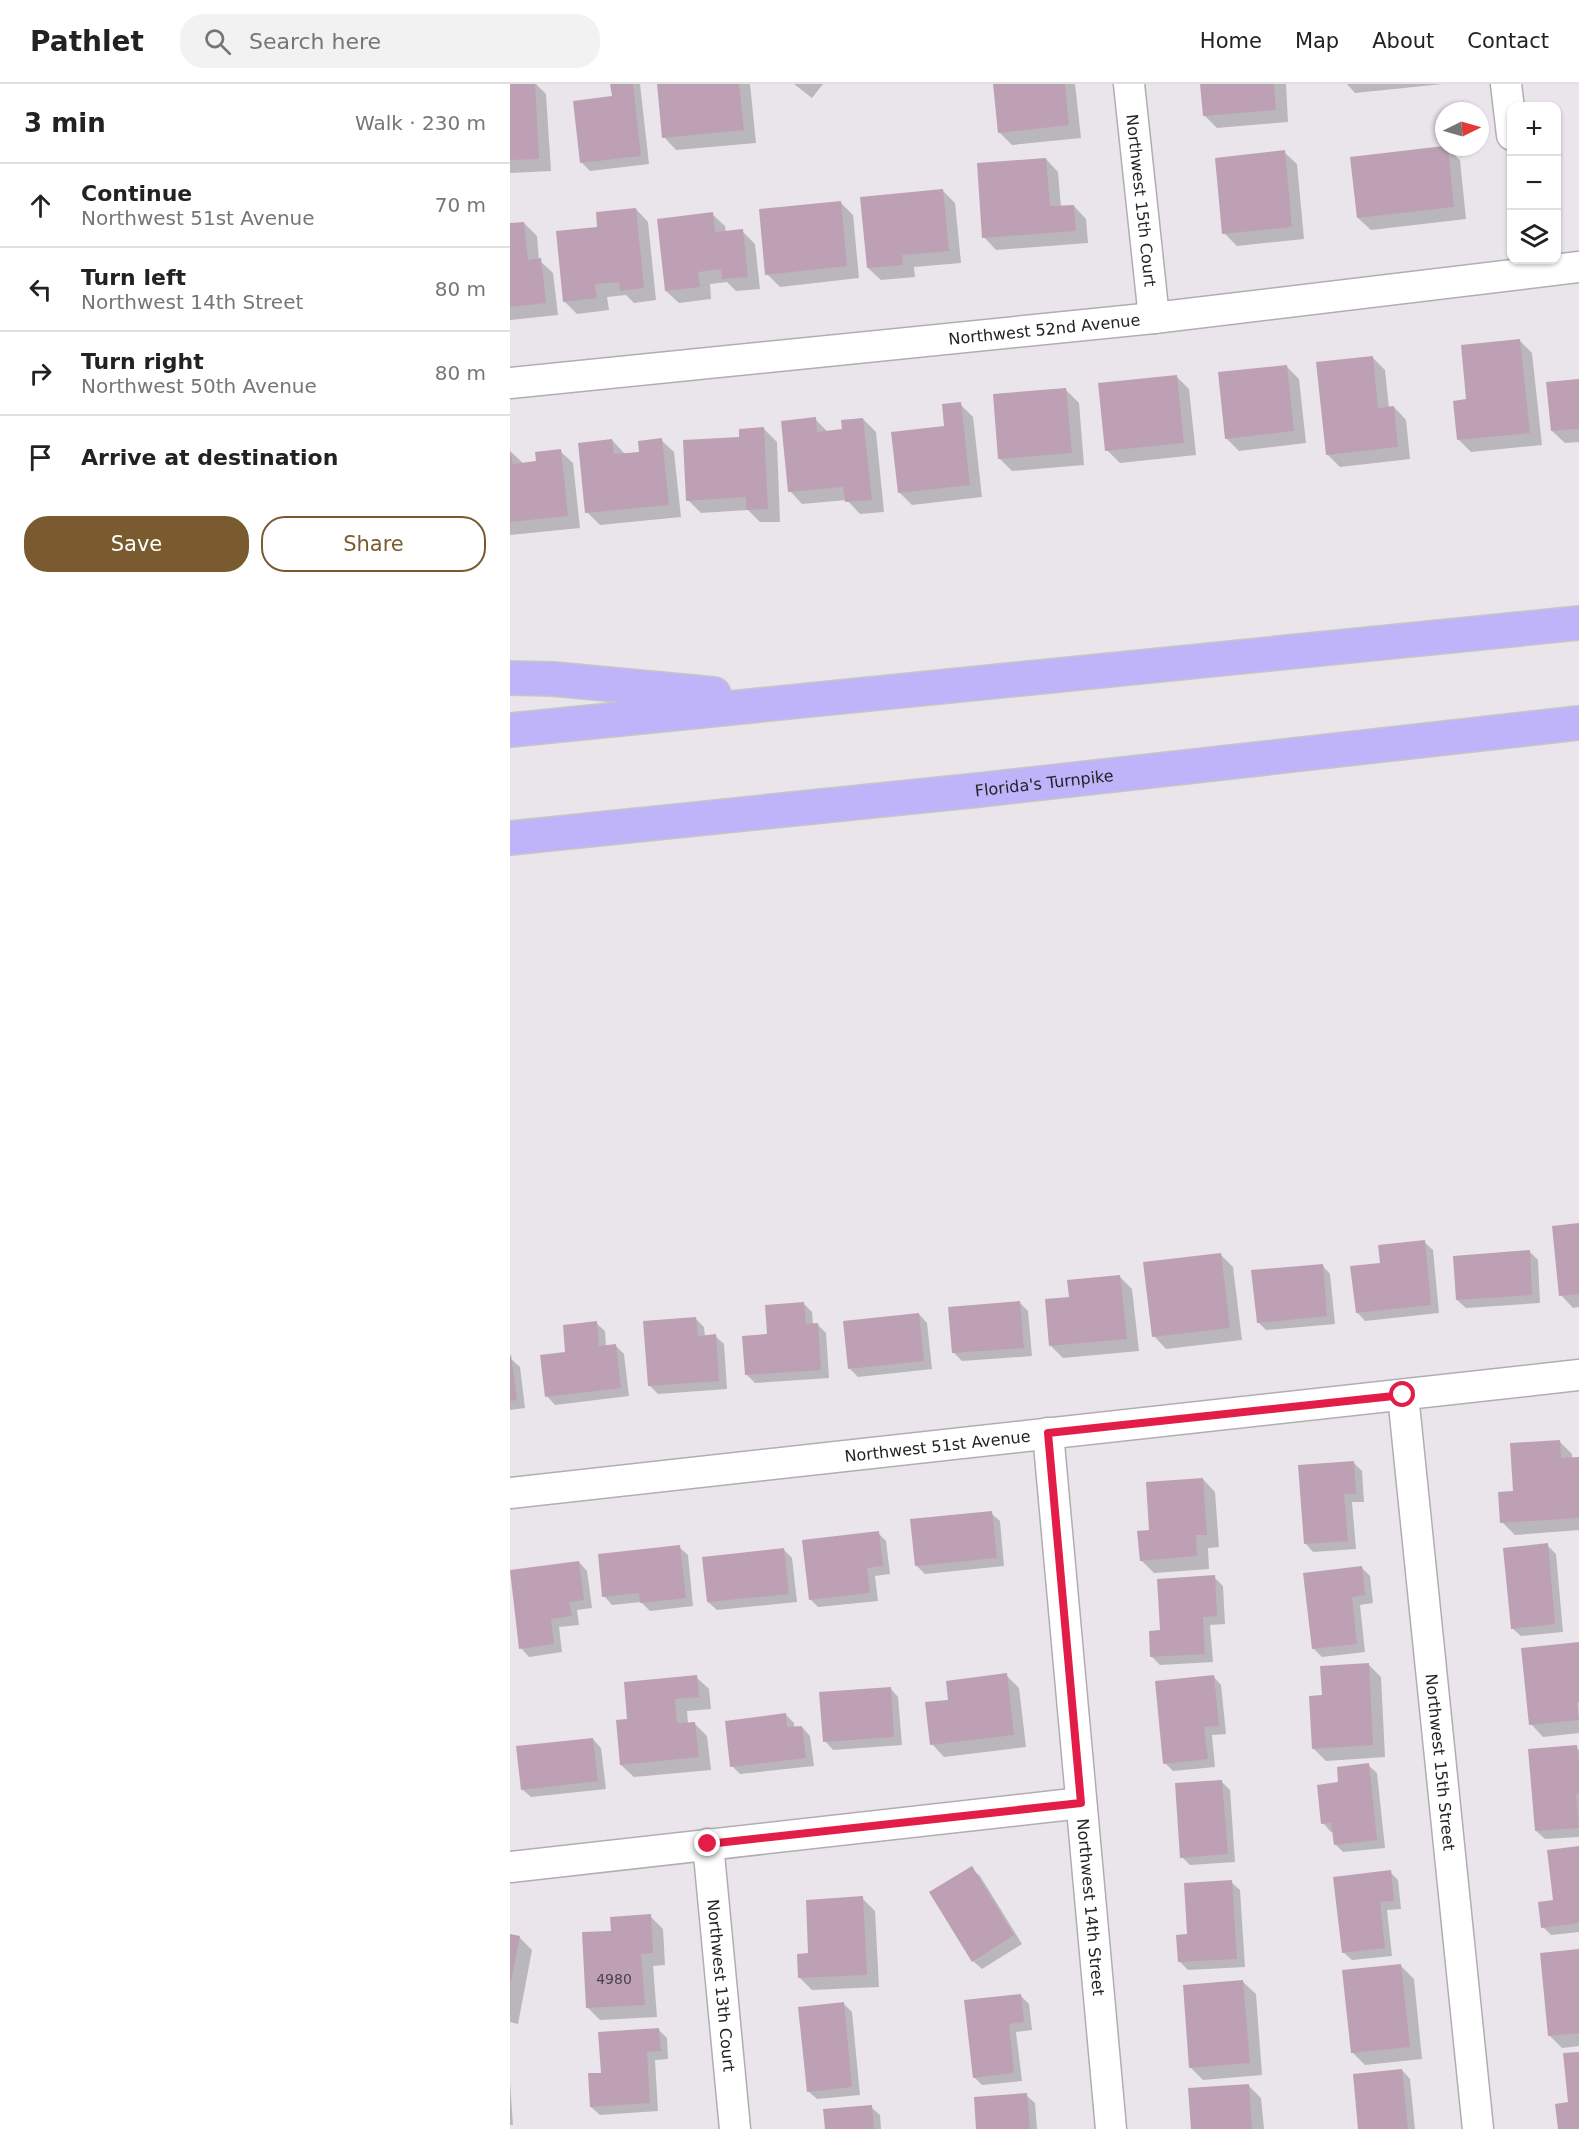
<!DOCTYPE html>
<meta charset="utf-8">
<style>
body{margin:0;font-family:"DejaVu Sans",sans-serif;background:#f2f2f2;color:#222}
.controls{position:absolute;right:18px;top:18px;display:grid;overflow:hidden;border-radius:12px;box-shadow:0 2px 4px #0004}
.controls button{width:54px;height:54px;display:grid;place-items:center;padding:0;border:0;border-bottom:2px solid #e0e0e0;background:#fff;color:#222;font:30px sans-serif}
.compass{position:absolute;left:925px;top:18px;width:54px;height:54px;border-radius:50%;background:#fff;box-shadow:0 2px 4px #0004;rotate:85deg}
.stop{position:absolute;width:18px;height:18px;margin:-14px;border:4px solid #e11d48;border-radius:50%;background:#fff}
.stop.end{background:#e11d48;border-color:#fff;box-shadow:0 2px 6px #0008}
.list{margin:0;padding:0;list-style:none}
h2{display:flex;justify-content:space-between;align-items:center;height:78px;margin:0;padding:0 24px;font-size:26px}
h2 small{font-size:20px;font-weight:400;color:#767676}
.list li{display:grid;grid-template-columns:39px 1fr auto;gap:18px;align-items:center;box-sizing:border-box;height:84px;padding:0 24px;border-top:2px solid #e0e0e0}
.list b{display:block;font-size:22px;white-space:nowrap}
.list p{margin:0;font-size:20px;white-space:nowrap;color:#767676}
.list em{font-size:20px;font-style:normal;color:#767676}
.actions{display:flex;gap:12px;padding:18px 24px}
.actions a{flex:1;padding:14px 0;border:2px solid #7a5b30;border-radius:24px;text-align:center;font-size:21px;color:#7a5b30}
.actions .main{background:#7a5b30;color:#fff}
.icon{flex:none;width:33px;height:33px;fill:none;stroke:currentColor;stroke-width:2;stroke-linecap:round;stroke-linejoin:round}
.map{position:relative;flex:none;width:1069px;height:2045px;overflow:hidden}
header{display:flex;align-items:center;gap:36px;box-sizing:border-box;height:84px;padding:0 30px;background:#fff;border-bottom:2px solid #e0e0e0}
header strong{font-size:28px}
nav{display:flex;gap:33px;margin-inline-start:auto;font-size:21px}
.search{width:420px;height:54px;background:#f2f2f2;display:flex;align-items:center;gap:15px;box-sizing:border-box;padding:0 21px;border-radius:24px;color:#767676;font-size:22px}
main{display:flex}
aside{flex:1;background:#fff}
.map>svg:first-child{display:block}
.shadow{fill:#0003}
.building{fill:#bea0b4}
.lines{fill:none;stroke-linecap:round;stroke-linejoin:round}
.minor-casing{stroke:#b1adb3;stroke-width:33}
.motorway-casing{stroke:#c6c6c6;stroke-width:36}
.minor{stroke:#fff;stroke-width:30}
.motorway{stroke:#bfb3fa;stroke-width:33}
.route{stroke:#e11d48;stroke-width:8}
.labels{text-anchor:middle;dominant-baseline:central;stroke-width:4.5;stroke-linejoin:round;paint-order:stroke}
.number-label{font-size:14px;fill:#4a4249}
.street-label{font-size:16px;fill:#242325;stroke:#f7f2f9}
</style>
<header>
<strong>Pathlet</strong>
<div class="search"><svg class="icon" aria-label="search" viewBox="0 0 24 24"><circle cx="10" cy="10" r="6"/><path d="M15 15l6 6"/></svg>Search here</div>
<nav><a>Home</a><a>Map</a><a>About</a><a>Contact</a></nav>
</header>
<main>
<aside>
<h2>3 min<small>Walk · 230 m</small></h2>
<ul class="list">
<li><svg class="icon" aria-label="ahead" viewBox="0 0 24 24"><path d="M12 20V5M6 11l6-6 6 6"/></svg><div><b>Continue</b><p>Northwest 51st Avenue</p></div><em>70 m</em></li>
<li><svg class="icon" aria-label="left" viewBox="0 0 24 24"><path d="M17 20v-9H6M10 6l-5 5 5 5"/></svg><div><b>Turn left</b><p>Northwest 14th Street</p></div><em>80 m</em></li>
<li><svg class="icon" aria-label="right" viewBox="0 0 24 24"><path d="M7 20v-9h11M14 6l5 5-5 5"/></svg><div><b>Turn right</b><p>Northwest 50th Avenue</p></div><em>80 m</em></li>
<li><svg class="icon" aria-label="arrive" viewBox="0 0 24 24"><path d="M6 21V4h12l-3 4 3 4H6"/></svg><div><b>Arrive at destination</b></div></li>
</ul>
<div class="actions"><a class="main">Save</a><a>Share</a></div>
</aside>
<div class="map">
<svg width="1069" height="2045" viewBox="0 0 1069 2045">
<rect width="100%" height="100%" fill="#e9e5eb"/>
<path class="shadow" d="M0,0H26L36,10L41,87L0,89Z
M102,0H130L139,80L80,87L72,79L103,13Z
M148,0H240L246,59L166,66L154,53Z
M284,0H313L302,14Z
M484,0H565L571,54L502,61L489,48Z
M692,0H776L778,38L707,44L694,31Z
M837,0H933L845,9Z
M937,64L950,76L956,135L861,146L848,134Z
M774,68L787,80L794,155L727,162L714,149Z
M536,75L548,88L551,123L564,122L576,135L578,159L486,166L474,153Z
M432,106L445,119L451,179L404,183L405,193L371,196L358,184Z
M330,118L343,131L349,194L270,203L257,190Z
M126,125L138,138L146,216L124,219L116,211L97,213L99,226L67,230L54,217L89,144Z
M202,130L215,142L216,149L232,147L245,160L250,205L226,207L217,198L200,200L201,215L169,219L156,207Z
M14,139L27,152L29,176L43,189L48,231L0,236V140Z
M1010,257L1022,269L1032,361L961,368L948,355L958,317Z
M862,273L875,286L879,324L884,323L896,336L900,375L830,383L817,370Z
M776,282L789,295L796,359L729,367L716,354Z
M666,292L679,305L686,371L610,379L597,366Z
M1069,297V358L1055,359L1042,347L1038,300Z
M556,306L569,319L574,381L502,387L489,374Z
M450,320L463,333L472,413L402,421L389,408L436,343Z
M305,335L318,348L333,347L353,335L366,348L374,428L350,430L337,416L292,420L280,407Z
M254,345L267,358L270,438H250L238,426L191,429L178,416L231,355Z
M102,356L115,370L131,369L151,356L164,368L171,433L90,441L77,428Z
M0,367L14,380L27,379L50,367L63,379L70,444L0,451Z
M1069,1140V1223L1063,1224L1051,1211L1044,1143Z
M914,1158L923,1166L929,1229L855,1237L847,1228L872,1180Z
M1019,1167L1028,1176L1030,1219L956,1224L947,1216Z
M711,1171L723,1183L732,1256L656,1265L644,1252Z
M812,1181L820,1190L825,1240L756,1246L748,1238Z
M610,1193L622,1205L629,1267L553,1274L541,1262L561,1214Z
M510,1219L518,1227L522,1272L452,1277L443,1268Z
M294,1220L302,1228L303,1241H308L316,1249L319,1294L245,1299L237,1291L258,1252Z
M409,1230L417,1239L422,1285L348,1293L340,1285Z
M186,1235L194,1243L195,1253L205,1252L214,1260L217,1305L148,1310L139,1301Z
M86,1239L95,1247L96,1262L105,1261L114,1270L119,1312L45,1321L37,1312L57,1269Z
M0,1274L10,1283L15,1324L0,1326Z
M1049,1357L1062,1370V1375H1069V1446L1005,1451L992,1438L1005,1408Z
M843,1378L852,1387L854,1418H842L846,1465L803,1468L795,1459Z
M693,1395L705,1408L709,1463L698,1464L699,1485L644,1489L631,1476L641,1448Z
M481,1429L490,1437L494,1482L415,1490L406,1481Z
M368,1449L376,1457L380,1490L365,1492L368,1517L308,1523L300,1515Z
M1037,1461L1046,1470L1053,1548L1011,1552L1002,1544Z
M169,1463L178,1471L183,1522L140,1527L131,1518L102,1521L94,1512Z
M274,1466L282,1474L287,1518L207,1526L198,1518Z
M69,1478L77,1487L82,1524L67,1526L69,1541L49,1543L52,1568L19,1573L11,1564Z
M852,1484L860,1492L863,1519L850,1521L855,1568L812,1573L803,1564Z
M704,1493L713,1502L715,1540L700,1541L703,1578L650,1581L642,1573L652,1548Z
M1068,1560L1069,1649L1033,1653L1021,1640Z
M859,1581L871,1593L875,1673L816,1677L803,1664L813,1613Z
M496,1591L509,1604L516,1663L434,1673L422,1660L440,1617Z
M703,1592L711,1601L716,1650L702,1651L705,1683L663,1687L655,1679Z
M186,1593L199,1605L201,1625L177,1627L178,1640L184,1639L197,1652L201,1686L124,1693L111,1681L119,1637Z
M380,1604L388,1613L392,1661L323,1666L315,1657Z
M276,1631L284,1639V1644L292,1643L300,1652L304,1682L230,1690L222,1682Z
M83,1655L91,1664L96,1705L21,1713L12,1705Z
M1066,1663L1069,1666V1753L1035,1755L1026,1747Z
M858,1681L867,1689L875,1764L833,1768L825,1760L824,1748H821L813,1739L830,1700Z
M712,1698L720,1706L725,1778L680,1781L672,1773Z
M1069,1764V1848L1041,1851L1033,1843L1044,1818L1039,1767Z
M461,1784L470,1792L512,1860L472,1885L463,1877Z
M880,1788L888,1796L891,1825L877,1826L882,1872L842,1876L833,1868Z
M721,1798L730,1806L735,1883L678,1886L669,1877L679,1852Z
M352,1814L365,1827L369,1903L302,1906L290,1894L300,1871Z
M140,1832L153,1845L155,1881L143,1882L147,1933L90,1936L78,1924L102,1848Z
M0,1852L9,1853L22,1866L8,1940L0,1938Z
M1069,1867V1962L1052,1964L1039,1951L1032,1870Z
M891,1882L904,1895L912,1975L855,1981L842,1968Z
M733,1898L746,1910L752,1991L693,1996L680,1983Z
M510,1911L519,1920L522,1946L506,1948L512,1997L472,2001L464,1993Z
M333,1919L342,1928L350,2011L307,2015L298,2007Z
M148,1945L157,1954L158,1975L145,1976L148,2027L90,2031L81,2023L92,1990Z
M892,1986L900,1995L905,2045H850Z
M0,1998L3,2041H0Z
M739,2002L751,2014L754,2045H682Z
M516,2011L525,2019L527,2045H468Z
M361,2023L370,2031L371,2045H316Z"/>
<path class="building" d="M0,0H25L29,75L0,76Z
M100,0H123L131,72L70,79L63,17L102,12Z
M147,0H229L234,46L152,54Z
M483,0H555L559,41L488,49Z
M690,0H764L766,26L693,32Z
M934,62L938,63L944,123L847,134L840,73Z
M775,66L782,143L712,150L705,74Z
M536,74L540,122L564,121L566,147L472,154L467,79Z
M433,105L439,167L392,171L393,181L357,184L350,113Z
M331,117L337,182L255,191L249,125Z
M126,124L134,204L110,207L109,198L85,200L87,214L53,218L46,147L87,143L86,128Z
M203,128L205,148L233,145L238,193L212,195L211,185L188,188L190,203L155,207L147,135Z
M14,138L18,176L31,174L36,219L0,223V139Z
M1010,255L1020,349L947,356L943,317L956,315L951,261Z
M863,272L868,324L884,322L888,363L816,371L806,278Z
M777,281L784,347L715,355L708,288Z
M667,291L674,359L595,367L588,299Z
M1069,295V345L1041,347L1036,298Z
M556,304L562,369L488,375L483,310Z
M451,318L460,401L388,409L381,348L434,342L432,320Z
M306,333L307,348L332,345L331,336L353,334L362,416L335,418L333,403L278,408L271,337Z
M254,343L258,425L236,426V413L176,417L173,356L229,353V345Z
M152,354L159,421L75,429L68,359L102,355L104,370L129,368L128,357Z
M51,365L58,432L0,438V366L3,380L26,377L25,368Z
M1069,1139V1210L1049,1212L1042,1142Z
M915,1156L921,1221L846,1229L840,1182L870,1179L868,1161Z
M1020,1166L1022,1211L946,1216L943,1172Z
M711,1169L720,1244L642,1253L633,1178Z
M813,1180L817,1232L747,1239L741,1186Z
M610,1191L617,1255L539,1262L535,1215L559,1213L557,1196Z
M510,1217L514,1264L442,1269L438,1223Z
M294,1218L296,1240L308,1239L311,1286L235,1291L232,1252L257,1250L255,1221Z
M409,1229L414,1277L338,1285L333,1237Z
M186,1233L188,1252L206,1250L209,1297L138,1302L133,1237Z
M87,1237L89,1262L106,1260L111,1304L35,1313L30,1271L55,1268L53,1241Z
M1,1271L7,1316L0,1317V1272Z
M1050,1356L1051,1374L1069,1373V1434L990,1439L988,1408L1003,1407L1000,1359Z
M844,1377L846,1410H834L838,1457L794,1460L788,1381Z
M693,1394L697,1451H686L687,1472L630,1477L627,1447L639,1446L636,1398Z
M482,1427L487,1474L405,1482L400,1435Z
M369,1447L373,1482L357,1484L360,1509L299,1516L292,1456Z
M1038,1459L1045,1540L1001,1545L993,1464Z
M170,1461L176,1514L130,1519L129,1509L92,1513L88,1470Z
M274,1464L279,1510L197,1518L192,1473Z
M69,1477L74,1516L59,1518L62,1532L41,1535L44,1560L9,1565L0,1486Z
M852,1482L855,1511L842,1513L847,1560L802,1565L793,1489Z
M705,1491L707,1532L693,1533L695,1570L640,1573L639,1547L650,1546L647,1495Z
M1069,1558V1618L1067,1619L1069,1636L1019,1641L1011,1564Z
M859,1579L863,1661L802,1665L799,1612L812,1611L810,1582Z
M497,1589L504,1651L420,1661L415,1618L438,1616L436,1597Z
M187,1591L189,1613L165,1615L167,1639L185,1638L189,1673L110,1681L106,1636L117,1635L114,1598Z
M704,1591L709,1642L694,1643L698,1675L653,1680L645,1597Z
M381,1603L384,1653L313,1658L309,1608Z
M276,1629L277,1643L292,1642L296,1674L220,1683L215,1637Z
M83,1654L88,1697L11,1706L6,1662Z
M1067,1661L1069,1678V1710H1066L1069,1744L1025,1747L1018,1665Z
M859,1679L867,1756L824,1761L821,1739L811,1740L807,1701L828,1698L827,1683Z
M712,1696L718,1770L670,1774L665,1699Z
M1069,1762V1839L1031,1844L1028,1818L1043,1816L1037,1766Z
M462,1782L504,1851L462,1878L419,1808Z
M881,1786L884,1817L870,1818L875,1864L832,1869L823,1793Z
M722,1796L727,1875L668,1878L666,1851L677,1850L674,1799Z
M353,1812L357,1891L288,1894L287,1870L298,1869L296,1816Z
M141,1830L143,1869L131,1870L135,1921L76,1924L72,1848L101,1847L100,1833Z
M0,1850L10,1852L1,1897H0Z
M1069,1865V1949L1038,1952L1030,1869Z
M891,1880L900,1963L841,1969L832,1886Z
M733,1896L740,1979L679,1984L673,1901Z
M511,1910L514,1938L499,1940L504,1989L463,1994L454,1916Z
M334,1918L342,2003L297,2008L288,1923Z
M149,1944L151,1967L137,1968L140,2019L80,2023L78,1989H91L88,1948Z
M1069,1968V2045H1048L1045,2020L1058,2018L1053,1969Z
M892,1985L898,2045H848L843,1990Z
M739,2000L742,2045H681L678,2004Z
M517,2009L520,2045H466L464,2013Z
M362,2021L364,2045H315L313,2025Z"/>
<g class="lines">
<defs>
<g id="minor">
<path id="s1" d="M619,0L644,234"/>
<path d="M996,0L1002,51"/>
<path id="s2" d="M0,299L644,234L1069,183"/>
<path id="s3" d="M893,1311L968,2045"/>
<path id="s4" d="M538,1349L601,2045"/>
<path id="s5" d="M0,1409L1069,1291"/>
<path id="s6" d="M198,1760L225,2045"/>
<path d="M0,1783L571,1719"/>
</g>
<g id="motorway">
<path d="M0,594L43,595L204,610"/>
<path d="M0,646L1069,539"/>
<path id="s7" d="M0,754L469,706L1069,639"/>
</g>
</defs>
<use href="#minor" class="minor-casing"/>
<use href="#motorway" class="motorway-casing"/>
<use href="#minor" class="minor"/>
<use href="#motorway" class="motorway"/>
</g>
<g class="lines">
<path class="route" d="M198,1760L571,1719L538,1349L893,1311"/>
</g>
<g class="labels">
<g class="number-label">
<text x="104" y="1895">4980</text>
</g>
<g class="street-label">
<text stroke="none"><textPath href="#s1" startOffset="117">Northwest 15th Court</textPath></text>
<text stroke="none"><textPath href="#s2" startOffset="537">Northwest 52nd Avenue</textPath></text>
<text stroke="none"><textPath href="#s7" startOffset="537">Florida's Turnpike</textPath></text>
<text stroke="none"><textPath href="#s5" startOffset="430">Northwest 51st Avenue</textPath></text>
<text stroke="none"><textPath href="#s3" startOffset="369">Northwest 15th Street</textPath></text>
<text stroke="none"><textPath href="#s4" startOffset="476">Northwest 14th Street</textPath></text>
<text stroke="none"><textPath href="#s6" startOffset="142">Northwest 13th Court</textPath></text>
</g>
</g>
</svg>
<div class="controls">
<button>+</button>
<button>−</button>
<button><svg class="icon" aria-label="layers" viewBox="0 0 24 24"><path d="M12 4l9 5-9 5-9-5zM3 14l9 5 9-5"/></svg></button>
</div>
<svg class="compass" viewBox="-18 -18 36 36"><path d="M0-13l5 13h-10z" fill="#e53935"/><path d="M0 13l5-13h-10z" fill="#767676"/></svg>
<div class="stop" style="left:893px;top:1311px"></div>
<div class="stop end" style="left:198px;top:1760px"></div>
</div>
</main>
